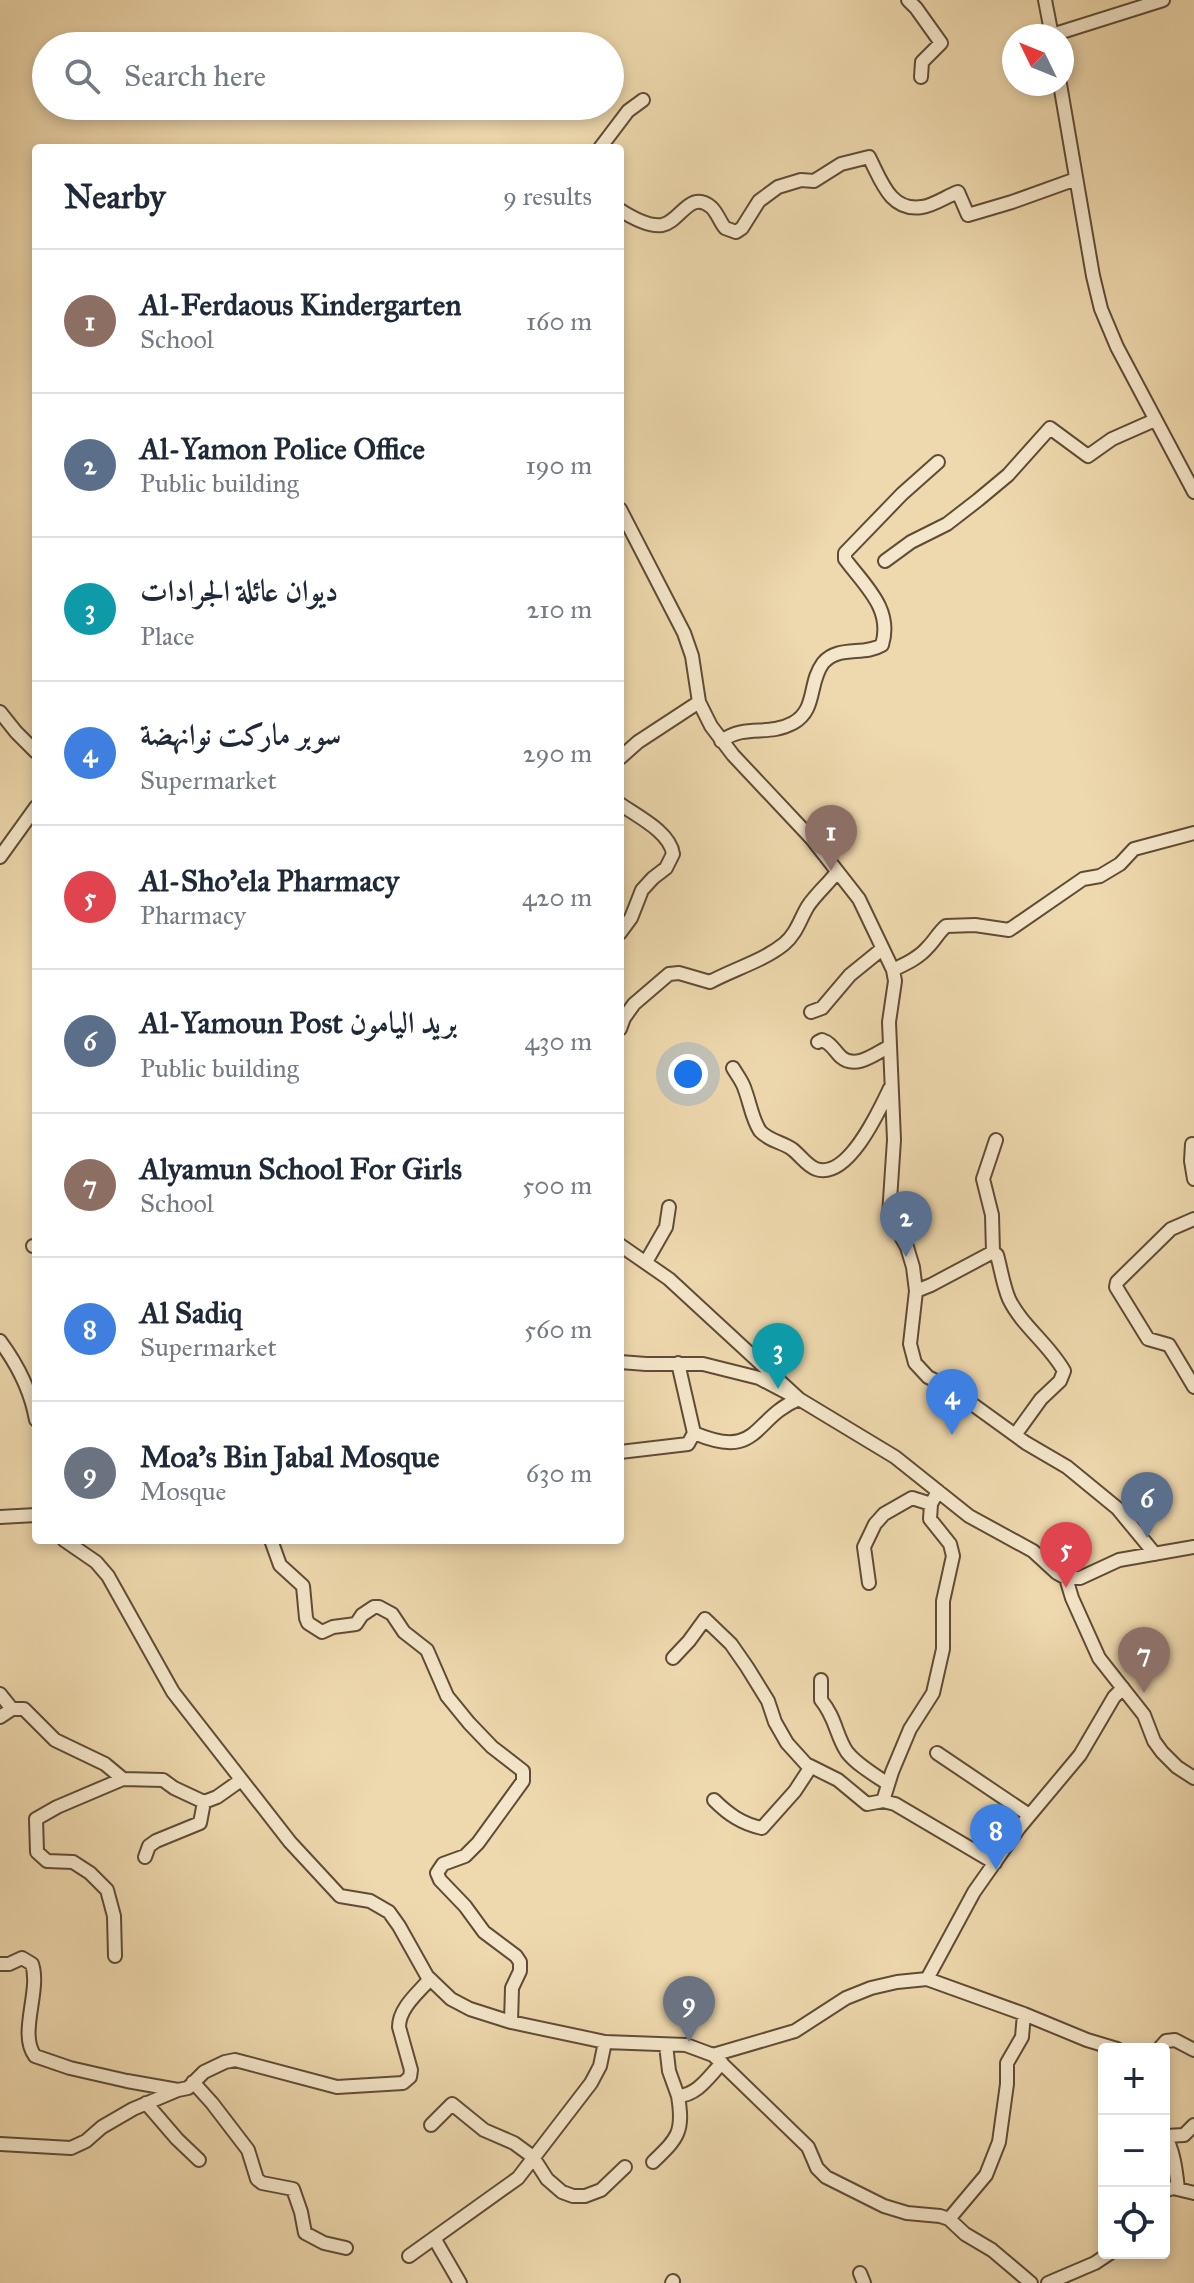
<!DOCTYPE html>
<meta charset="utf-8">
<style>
body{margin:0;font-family:"IM FELL Great Primer",Amiri,serif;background:#f2f2f3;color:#1f2937}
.controls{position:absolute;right:24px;bottom:24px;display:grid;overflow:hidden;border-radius:8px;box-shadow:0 4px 12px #0003}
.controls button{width:72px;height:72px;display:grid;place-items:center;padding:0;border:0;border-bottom:2px solid #e0e1e3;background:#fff;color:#1f2937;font:40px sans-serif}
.compass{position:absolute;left:1002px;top:24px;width:72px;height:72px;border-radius:50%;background:#fff;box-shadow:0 4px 12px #0003;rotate:313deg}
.you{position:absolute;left:688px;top:1074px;width:28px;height:28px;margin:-20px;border:6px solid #fff;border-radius:50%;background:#1a73e8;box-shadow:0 0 0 12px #1a73e833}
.badge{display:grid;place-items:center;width:52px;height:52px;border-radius:50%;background:#8f2418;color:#fff;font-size:26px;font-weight:700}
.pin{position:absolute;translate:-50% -66px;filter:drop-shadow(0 2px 4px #0008)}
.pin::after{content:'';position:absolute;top:42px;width:28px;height:24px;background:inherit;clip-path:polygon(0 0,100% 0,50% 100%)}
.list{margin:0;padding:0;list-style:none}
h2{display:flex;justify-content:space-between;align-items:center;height:104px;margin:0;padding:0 32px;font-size:34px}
h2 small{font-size:26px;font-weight:400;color:#747a83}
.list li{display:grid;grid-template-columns:52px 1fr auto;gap:24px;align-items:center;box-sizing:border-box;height:144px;padding:0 32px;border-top:2px solid #e0e1e3}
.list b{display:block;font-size:30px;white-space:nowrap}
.list p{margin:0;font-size:26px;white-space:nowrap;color:#747a83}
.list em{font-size:26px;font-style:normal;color:#747a83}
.icon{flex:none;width:44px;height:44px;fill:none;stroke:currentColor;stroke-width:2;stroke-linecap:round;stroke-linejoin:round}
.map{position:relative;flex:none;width:1194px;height:2283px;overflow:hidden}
.search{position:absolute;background:#fff;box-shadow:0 4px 12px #0003;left:32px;top:32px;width:592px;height:88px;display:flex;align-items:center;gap:20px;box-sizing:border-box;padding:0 28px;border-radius:44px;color:#747a83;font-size:30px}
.panel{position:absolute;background:#fff;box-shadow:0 4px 12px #0003;left:32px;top:144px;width:592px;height:1400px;border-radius:8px}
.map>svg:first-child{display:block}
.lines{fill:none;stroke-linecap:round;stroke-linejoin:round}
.minor-casing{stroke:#5f4c36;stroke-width:16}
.minor{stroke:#f4e6ca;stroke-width:12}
</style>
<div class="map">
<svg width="1194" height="2283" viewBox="0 0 1194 2283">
<rect width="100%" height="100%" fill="#eed8ad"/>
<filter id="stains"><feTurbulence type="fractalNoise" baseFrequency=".0025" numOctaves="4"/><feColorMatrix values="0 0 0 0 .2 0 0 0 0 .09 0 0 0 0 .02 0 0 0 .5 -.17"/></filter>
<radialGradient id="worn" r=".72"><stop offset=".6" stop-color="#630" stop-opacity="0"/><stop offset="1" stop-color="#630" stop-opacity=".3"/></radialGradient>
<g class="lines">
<defs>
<path id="minor" d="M908,0L916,8L941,43L922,62L921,77
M1045,0L1052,36
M1052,35L1163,0
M1060,84L1093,276L1101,309L1117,347L1194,492
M600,148L628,111L643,100
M620,210C631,217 648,227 662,225C680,222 690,189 711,207C717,212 720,222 725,228L736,232L742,228L759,201L778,187L801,180L814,181L841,164L869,157C881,180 890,212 922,207C933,206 947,196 958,192L968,215L1012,202L1076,179
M620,509L684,633L692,656L699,702L711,726L733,755L812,839L859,899L893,970L895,981L889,1022L894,1140L889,1215L907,1247L913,1267L916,1291L910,1344L915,1363L928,1377L950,1388L1026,1443L1067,1467L1117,1508L1155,1554
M885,561L911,542L947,524L978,500L1008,475L1050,428L1088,456L1112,439L1155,420
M0,712L16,732L36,752
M721,741C747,723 767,737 793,723C817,710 808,683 823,663C838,645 864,656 882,645C893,609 865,586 845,559V553L902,494L938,462
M620,758L638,742L699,702
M620,804C637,816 670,832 673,854L666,868L653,878L642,890L631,918L620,933
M0,857L36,807
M893,970C905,964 919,958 928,947C935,940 938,933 946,926L975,925L1009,930L1083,879L1100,876L1120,864L1134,849L1194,833
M811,1012L822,1008L850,975L882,949
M620,1029L624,1018L634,1004L669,974L679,973L710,982C734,969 763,961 784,944C797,933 800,919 808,906C816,894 828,884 837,872
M818,1042L822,1040C831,1043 834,1050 841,1057C856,1070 876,1053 890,1046
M733,1068C737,1075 743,1082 745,1090C750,1103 752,1119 760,1131C769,1141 782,1142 792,1149C800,1155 807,1166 816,1169C848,1180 879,1111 890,1088
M1192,1144L1191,1161L1194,1179
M1194,1219L1171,1229L1117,1282L1116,1287L1148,1339L1169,1345L1194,1387
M620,1245L669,1279L799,1399C752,1418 760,1461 694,1433
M33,1246H36
M993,1252L992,1215L983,1179L996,1140
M646,1262L666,1227L669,1207
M916,1291L931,1285L993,1252L997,1255C1001,1269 1003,1285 1009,1299C1022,1326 1049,1344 1064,1371L1060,1381L1041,1399L1015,1435
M0,1341C17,1364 31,1391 36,1420
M620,1362L646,1364H703L759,1378L799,1399L895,1457L969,1516L1033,1551L1057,1573L1066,1578H1080L1119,1560L1194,1547
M620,1452L688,1444L694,1433L678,1363
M0,1517L36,1515
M64,1540L96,1562L108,1576L173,1692L290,1842L340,1896L370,1901L389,1912L399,1926L427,1976L451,1999L470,2009L511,2022L605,2042L686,2045L713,2055L808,2147L817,2168L826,2177L884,2206L907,2213L940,2216L949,2219L965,2234L992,2250L1031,2283
M271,1540L280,1565L303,1586L306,1618L308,1623L322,1632L333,1627L356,1624L362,1615L374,1607H379L392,1614L404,1632L427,1650L447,1696L469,1723L492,1747L523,1771V1781L478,1843L465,1856L443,1864L437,1873L440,1880L465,1906L484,1932L516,1956L520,1962V1971L512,1988L511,2022
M1066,1578L1072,1598L1099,1658L1144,1715L1154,1741L1162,1752L1177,1767L1194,1778
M869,1583L864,1547L875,1524L884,1514L912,1498L931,1504
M673,1658L689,1641L705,1619L731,1644L747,1667L768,1701L775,1722L787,1743L806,1764L838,1780L867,1804L883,1801L895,1804L995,1863
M821,1680V1700C836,1718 836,1736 847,1752C857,1765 875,1775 888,1784
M0,1694L12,1709
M0,1717L12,1709H24L55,1740L105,1764L123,1779L163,1780L174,1788L204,1802L217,1797L241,1780
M937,1753L1029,1815
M714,1800C728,1814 742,1824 762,1828L795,1791L810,1768
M883,1801L892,1772L910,1729L933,1693L943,1649V1601L953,1556L950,1544L930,1519L931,1504L938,1491
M145,1857L149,1846L156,1841L200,1823L204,1802
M115,1956L114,1916L107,1890L90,1873L73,1862L47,1861L37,1852L36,1819L57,1807L123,1779
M0,1964H9L22,1958L32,1964C41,1991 18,2034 35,2056L70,2068L127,2081L178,2090L188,2088L204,2072L225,2062L235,2060L337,2087L403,2083L410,2077L411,2070L399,2027C399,2008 418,1993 430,1979
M927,1979L974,1892L1019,1828L1080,1755L1114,1697L1123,1688
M666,2045L669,2071L678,2096C698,2095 709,2076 722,2063
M1159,2049L1166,2041L1175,2040L1194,2050
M713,2055L795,2031L846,1998L871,1988L897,1982L927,1979L1024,2014L1087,2040L1117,2049
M193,2082L212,2103L248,2150L257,2179L262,2183L293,2189L301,2212L305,2233L324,2243L346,2248
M146,2103L177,2139L199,2160
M431,2125L452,2104L484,2130L514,2143L533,2157L547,2179L562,2192L573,2196H585L601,2190L625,2167
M1164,2134C1174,2150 1176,2171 1178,2189
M1166,2136L1184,2135L1194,2125
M0,2144L71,2148L86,2141L102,2127L133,2109L178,2090
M653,2162C678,2138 684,2132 678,2096
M1164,2191L1173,2188L1194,2193
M949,2219L986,2175L999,2142L1007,2084V2063L1022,2037L1024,2014
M434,2238L460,2283
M409,2256L518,2178L591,2083L600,2066L605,2042
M860,2273L864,2283
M672,2283L673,2281
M1048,2283L1095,2263L1110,2253"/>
</defs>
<use href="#minor" class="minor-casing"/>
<use href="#minor" class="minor"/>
</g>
<rect width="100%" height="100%" filter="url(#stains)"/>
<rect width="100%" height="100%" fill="url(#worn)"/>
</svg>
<div class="controls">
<button>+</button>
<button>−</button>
<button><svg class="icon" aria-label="locate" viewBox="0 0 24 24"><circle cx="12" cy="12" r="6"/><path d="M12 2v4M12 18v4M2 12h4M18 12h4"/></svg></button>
</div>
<svg class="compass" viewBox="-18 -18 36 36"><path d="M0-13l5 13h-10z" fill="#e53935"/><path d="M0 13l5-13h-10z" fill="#747a83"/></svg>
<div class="you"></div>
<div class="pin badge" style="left:831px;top:871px;background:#8d6e63">1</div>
<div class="pin badge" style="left:906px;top:1257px;background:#5c6f8a">2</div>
<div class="pin badge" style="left:778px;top:1389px;background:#0f9aa8">3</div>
<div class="pin badge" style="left:952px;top:1435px;background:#3f7fe0">4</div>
<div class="pin badge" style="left:1066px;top:1588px;background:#e0444e">5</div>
<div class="pin badge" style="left:1147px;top:1538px;background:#5c6f8a">6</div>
<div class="pin badge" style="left:1144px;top:1693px;background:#8d6e63">7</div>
<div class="pin badge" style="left:996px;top:1870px;background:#3f7fe0">8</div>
<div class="pin badge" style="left:689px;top:2042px;background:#6b7280">9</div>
<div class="search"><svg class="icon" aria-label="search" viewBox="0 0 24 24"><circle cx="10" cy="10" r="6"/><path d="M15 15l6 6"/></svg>Search here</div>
<section class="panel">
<h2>Nearby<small>9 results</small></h2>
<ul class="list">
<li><span class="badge" style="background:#8d6e63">1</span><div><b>Al-Ferdaous Kindergarten</b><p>School</p></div><em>160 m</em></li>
<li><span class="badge" style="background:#5c6f8a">2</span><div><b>Al-Yamon Police Office</b><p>Public building</p></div><em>190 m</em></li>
<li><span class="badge" style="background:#0f9aa8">3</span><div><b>ديوان عائلة الجرادات</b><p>Place</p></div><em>210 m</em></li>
<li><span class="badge" style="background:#3f7fe0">4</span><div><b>سوبر ماركت نوانهضة</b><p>Supermarket</p></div><em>290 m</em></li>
<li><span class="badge" style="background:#e0444e">5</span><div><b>Al-Sho'ela Pharmacy</b><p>Pharmacy</p></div><em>420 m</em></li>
<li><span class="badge" style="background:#5c6f8a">6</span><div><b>Al-Yamoun Post بريد اليامون</b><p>Public building</p></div><em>430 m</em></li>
<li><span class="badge" style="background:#8d6e63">7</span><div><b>Alyamun School For Girls</b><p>School</p></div><em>500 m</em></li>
<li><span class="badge" style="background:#3f7fe0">8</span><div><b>Al Sadiq</b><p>Supermarket</p></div><em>560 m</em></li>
<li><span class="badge" style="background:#6b7280">9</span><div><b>Moa's Bin Jabal Mosque</b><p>Mosque</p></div><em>630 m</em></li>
</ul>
</section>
</div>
